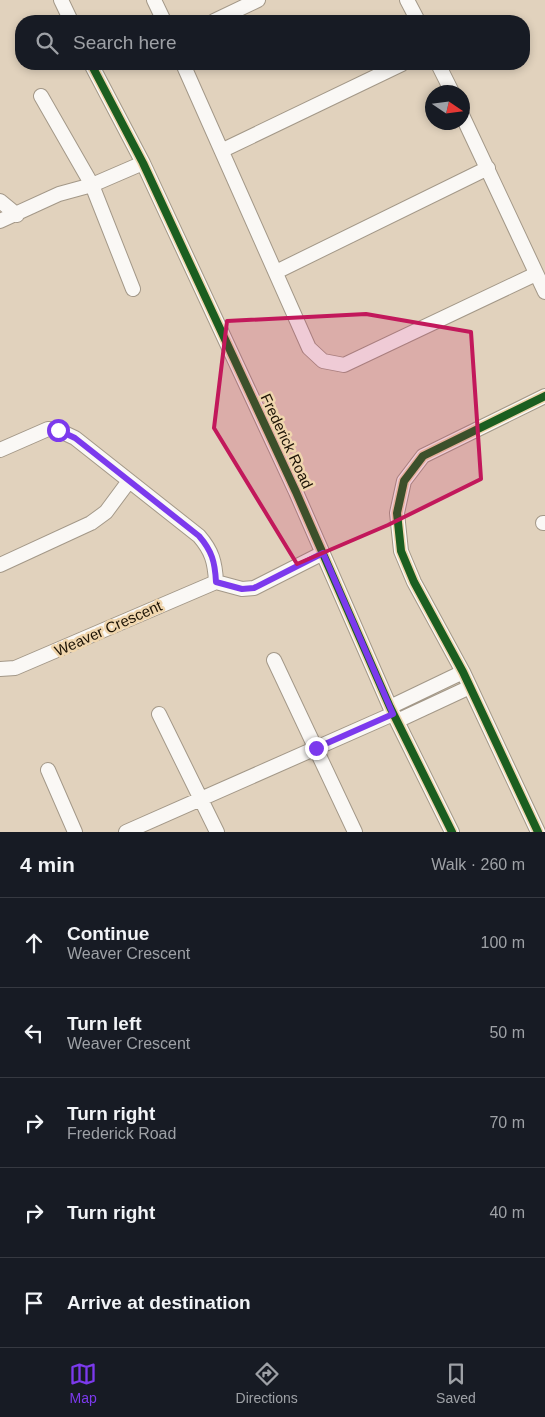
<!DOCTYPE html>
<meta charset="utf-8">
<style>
body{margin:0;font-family:Helvetica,sans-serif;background:#242831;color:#f1f3f6}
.compass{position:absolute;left:425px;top:85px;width:45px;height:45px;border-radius:50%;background:#171b24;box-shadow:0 2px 8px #0003;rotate:103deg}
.stop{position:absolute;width:15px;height:15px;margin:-11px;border:4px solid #7c3aed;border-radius:50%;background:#fff}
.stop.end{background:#7c3aed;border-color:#fff;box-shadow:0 1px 5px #0008}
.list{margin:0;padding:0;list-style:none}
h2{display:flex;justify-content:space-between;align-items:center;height:65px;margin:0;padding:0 20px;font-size:21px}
h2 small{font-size:16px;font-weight:400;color:#9ea1a6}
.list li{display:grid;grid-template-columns:32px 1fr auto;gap:15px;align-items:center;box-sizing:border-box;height:90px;padding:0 20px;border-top:1px solid #363941}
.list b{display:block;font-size:19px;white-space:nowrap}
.list p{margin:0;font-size:16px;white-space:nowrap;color:#9ea1a6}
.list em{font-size:16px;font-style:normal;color:#9ea1a6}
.icon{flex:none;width:28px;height:28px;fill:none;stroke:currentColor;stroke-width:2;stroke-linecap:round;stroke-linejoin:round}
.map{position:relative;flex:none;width:545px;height:832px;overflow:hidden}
.search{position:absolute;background:#171b24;box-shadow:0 2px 8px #0003;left:15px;right:15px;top:15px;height:55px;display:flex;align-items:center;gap:12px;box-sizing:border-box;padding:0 18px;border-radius:20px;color:#9ea1a6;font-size:19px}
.sheet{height:515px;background:#171b24}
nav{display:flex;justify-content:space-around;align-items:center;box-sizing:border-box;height:70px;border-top:1px solid #363941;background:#171b24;font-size:14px;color:#9ea1a6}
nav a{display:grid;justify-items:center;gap:2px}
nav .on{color:#7c3aed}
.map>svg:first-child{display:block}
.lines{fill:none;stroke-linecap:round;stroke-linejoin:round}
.minor-casing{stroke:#a39888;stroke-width:16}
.minor{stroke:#faf8f5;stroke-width:14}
.cycleway-casing{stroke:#f0d6ae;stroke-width:11}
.cycleway{stroke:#1b5e20;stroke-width:8}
.route{stroke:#7c3aed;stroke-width:6}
.marked{fill:#c2185b;fill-opacity:0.2;stroke:#c2185b;stroke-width:4;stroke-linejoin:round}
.labels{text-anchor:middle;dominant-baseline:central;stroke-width:5;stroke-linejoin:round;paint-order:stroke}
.street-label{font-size:15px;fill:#1b1204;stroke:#f0d6ae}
</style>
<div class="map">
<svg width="545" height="832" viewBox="0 0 545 832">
<rect width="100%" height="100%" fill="#e1d2bd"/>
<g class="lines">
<defs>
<path id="minor" d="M61,0L71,21
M154,0L164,21
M407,0L418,21
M214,21L258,0
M91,64L143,163L296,492L390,707L452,832
M183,64L309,348L323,361L344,365L536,274
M438,64L452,92
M41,96L92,185L133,289
M462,115L545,292
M223,150L402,64
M0,201L17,215
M0,221L59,194L92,185L143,163
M276,272L488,168
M0,450L48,429L58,430L75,438L199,536C212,551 215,562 216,582
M543,523H545
M0,565L91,523L106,512L129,481
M274,660L355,832
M0,669L15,668L216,582L242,589L254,588L323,553
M390,707L463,672
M159,714L217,832
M397,721L470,687
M48,770L75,832
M126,832L393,714
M538,832L463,672L414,582L401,551L397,513L404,481L423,456L545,396"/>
</defs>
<use href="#minor" class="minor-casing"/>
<use href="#minor" class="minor"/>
<defs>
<path id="cycleway" d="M91,64L143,163L296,492L390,707L452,832
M538,832L463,672L414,582L401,551L397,513L404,481L423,456L545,396"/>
</defs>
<use href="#cycleway" class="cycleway-casing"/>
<use href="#cycleway" class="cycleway"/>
</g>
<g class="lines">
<path class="route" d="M58,430L75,438L199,536C212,551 215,562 216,582L242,589L254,588L323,553L393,714L316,748"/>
</g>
<path class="marked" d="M366,314L471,332L481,479L388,525L297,564L214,428L227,321Z"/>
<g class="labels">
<g class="street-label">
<text transform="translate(287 441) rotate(65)">Frederick Road</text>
<text transform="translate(108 628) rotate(-24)">Weaver Crescent</text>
</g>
</g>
</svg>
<svg class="compass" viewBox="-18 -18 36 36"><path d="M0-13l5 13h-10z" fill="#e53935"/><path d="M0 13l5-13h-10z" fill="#9ea1a6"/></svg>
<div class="stop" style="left:58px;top:430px"></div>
<div class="stop end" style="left:316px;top:748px"></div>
<div class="search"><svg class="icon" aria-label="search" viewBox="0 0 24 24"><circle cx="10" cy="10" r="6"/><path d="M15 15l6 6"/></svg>Search here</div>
</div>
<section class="sheet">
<h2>4 min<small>Walk · 260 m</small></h2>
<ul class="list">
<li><svg class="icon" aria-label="ahead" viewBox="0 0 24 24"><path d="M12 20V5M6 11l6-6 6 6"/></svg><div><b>Continue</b><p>Weaver Crescent</p></div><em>100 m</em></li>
<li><svg class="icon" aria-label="left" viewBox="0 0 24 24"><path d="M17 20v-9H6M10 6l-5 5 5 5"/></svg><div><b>Turn left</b><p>Weaver Crescent</p></div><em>50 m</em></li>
<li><svg class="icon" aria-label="right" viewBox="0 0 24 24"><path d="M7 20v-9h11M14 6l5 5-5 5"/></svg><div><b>Turn right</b><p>Frederick Road</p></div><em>70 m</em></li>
<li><svg class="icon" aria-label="right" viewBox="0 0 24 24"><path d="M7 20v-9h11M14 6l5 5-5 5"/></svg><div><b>Turn right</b></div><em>40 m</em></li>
<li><svg class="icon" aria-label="arrive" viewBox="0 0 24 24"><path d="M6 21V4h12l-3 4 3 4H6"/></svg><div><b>Arrive at destination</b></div></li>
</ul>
</section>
<nav>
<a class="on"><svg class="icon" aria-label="map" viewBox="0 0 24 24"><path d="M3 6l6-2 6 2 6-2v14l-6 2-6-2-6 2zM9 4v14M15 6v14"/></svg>Map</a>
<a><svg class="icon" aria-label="directions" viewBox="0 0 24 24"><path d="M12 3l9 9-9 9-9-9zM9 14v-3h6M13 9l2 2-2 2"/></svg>Directions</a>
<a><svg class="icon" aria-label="saved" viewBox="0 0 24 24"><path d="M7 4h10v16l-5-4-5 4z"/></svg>Saved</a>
</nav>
